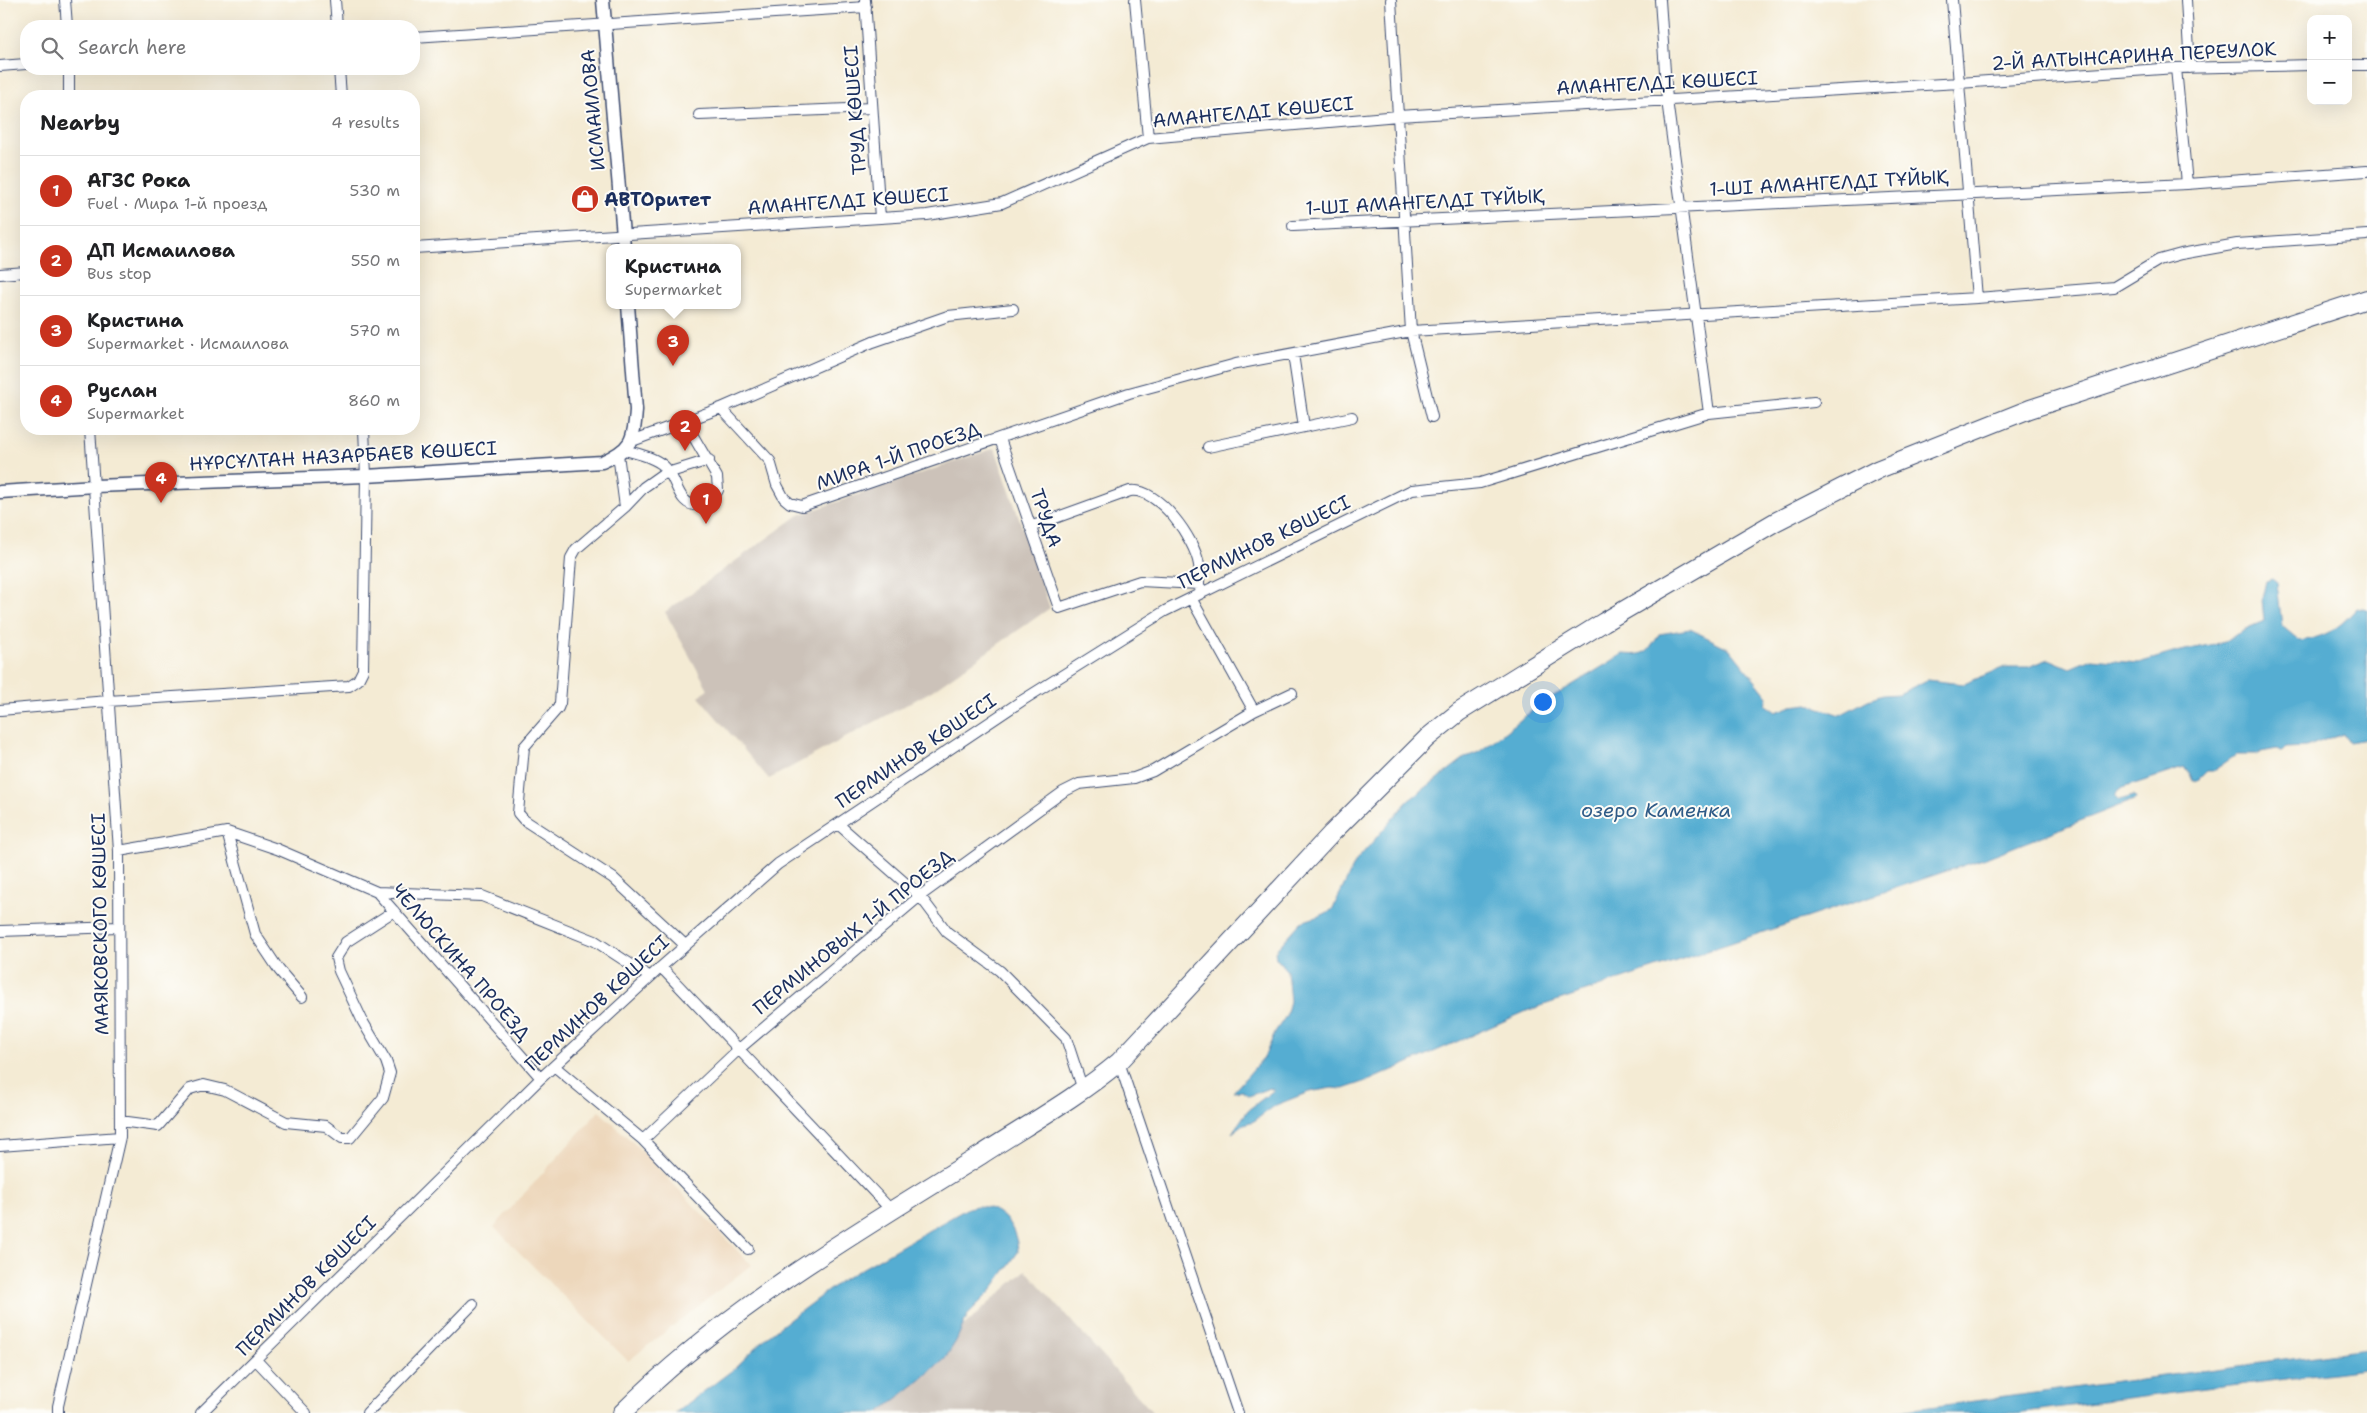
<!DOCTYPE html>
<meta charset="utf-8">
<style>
body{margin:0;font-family:"Shantell Sans",sans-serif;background:#f2f2f2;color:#202124}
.controls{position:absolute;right:15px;top:15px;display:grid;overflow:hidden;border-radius:10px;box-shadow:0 5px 20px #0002}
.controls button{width:45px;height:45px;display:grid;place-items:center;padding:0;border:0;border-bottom:1px solid #e0e0e0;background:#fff;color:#202124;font:25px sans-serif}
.you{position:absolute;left:1542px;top:701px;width:18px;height:18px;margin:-12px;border:4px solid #fff;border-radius:50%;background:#1a73e8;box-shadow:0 0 0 8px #1a73e833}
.badge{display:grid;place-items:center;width:32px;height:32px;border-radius:50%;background:#c8321e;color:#fff;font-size:16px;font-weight:700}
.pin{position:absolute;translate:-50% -41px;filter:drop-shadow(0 1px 2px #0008)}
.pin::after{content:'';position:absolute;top:26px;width:18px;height:15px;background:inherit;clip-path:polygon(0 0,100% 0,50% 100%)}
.popup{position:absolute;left:606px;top:244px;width:135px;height:65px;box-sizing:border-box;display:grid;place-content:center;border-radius:10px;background:#fff;filter:drop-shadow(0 1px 4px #0005);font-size:16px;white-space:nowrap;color:#757577}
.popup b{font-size:19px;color:#202124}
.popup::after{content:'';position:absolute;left:50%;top:100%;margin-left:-10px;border:10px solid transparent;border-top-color:#fff}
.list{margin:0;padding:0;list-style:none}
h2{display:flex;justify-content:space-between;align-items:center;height:65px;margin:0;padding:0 20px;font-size:21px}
h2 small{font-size:16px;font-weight:400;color:#757577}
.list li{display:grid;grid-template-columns:32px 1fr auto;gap:15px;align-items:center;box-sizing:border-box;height:70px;padding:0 20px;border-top:1px solid #e0e0e0}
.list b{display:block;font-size:19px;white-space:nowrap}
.list p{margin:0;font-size:16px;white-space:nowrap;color:#757577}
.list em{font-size:16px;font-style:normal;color:#757577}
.icon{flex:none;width:28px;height:28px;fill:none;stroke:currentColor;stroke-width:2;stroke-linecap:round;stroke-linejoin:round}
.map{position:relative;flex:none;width:2367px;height:1413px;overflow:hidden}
.search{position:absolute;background:#fff;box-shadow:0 5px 20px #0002;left:20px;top:20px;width:400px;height:55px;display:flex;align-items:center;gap:12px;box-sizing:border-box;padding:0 18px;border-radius:20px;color:#757577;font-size:19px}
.panel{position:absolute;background:#fff;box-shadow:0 5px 20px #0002;left:20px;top:90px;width:400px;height:345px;border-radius:20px}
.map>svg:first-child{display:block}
.built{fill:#edd7bb}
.industrial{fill:#ccc2b9}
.water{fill:#55add2;stroke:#386e98}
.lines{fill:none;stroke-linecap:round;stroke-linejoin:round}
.minor-casing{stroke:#3c4b70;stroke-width:12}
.tertiary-casing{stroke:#3c4b70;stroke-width:15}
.trunk-casing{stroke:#3c4b70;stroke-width:20}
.minor{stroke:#fff;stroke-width:10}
.tertiary{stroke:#fff;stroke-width:12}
.trunk{stroke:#fff;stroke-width:18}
.labels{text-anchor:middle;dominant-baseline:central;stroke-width:4;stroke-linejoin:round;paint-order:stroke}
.street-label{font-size:19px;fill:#1b2f5e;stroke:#fdfcf7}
.poi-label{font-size:19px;font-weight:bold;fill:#1b2f5e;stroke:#fdfcf7;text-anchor:start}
.water-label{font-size:20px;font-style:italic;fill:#2f5b87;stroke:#fdfcf7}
</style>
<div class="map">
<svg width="2367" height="1413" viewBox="0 0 2367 1413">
<rect width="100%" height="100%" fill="#fdfcf7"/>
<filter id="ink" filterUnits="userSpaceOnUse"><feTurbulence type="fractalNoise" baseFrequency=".02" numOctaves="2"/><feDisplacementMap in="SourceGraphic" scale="10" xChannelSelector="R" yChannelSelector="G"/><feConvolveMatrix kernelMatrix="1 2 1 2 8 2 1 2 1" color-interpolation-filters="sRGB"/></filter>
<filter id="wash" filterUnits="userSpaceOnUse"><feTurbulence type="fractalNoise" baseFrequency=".0096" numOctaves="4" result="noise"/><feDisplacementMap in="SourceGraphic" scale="20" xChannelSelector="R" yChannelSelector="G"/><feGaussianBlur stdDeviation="1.12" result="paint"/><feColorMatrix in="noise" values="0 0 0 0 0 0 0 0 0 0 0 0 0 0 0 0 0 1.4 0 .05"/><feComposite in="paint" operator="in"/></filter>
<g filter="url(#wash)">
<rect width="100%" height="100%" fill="#f4ebd4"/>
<path class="built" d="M599,1111L636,1145L751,1265L628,1361L494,1227Z"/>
<path class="industrial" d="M995,448L1050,608L930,692L769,779L699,697L708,689L665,612L799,515Z
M1026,1270L1153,1413H866Z"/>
<path class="water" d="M2272,579L2277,583L2282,626L2300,641C2328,636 2338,629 2357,608L2367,610V739L2349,742L2343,733L2306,747L2286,748L2282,752L2277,749L2261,752L2256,755H2236L2213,771H2207L2198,780L2193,781L2189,772L2183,768L2119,789L2114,795L2119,800L2134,796L2136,799L1983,859L1529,1010L1370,1080L1343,1089L1332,1088L1309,1092L1276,1105L1254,1121L1244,1124L1232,1133L1248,1110L1274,1090L1269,1088L1249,1096L1242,1091L1233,1092L1264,1057L1277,1029L1286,1016L1290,1001L1287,971L1276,958L1275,951L1301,922L1322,915L1332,910L1356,861L1408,801L1466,757L1479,752L1541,704L1623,654C1643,656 1649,653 1659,634L1690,629L1730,649L1768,697L1766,705L1776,712L1792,706L1808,704L1840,715L1868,700L1883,695L1899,694L1927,680L1964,684L2005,667H2028L2049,659L2070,668L2091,659L2138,663L2180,651L2225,642L2243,630L2264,621L2262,599L2266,581Z
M977,1206C1003,1207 1017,1228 1018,1252L990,1292L968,1314L956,1341L946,1357L917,1383L878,1413H675L734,1369L769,1335L842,1280L968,1208Z
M2367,1349V1368L2365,1369L2015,1413H1884Z"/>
</g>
<g filter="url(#ink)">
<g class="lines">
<defs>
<path id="minor" d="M65,0L67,26
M335,0L337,26
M865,0L880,218
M1135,0L1148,138
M1391,0L1411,331L1432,417
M1660,0L1667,100L1709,413
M1952,0L1977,298
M2186,0L2190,68
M414,37L866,7
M2348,65H2367
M0,66L26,64
M2176,68L2187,184
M339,69L341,96
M69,96V69
M699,115L872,108
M1293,226L2187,184L2367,171
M414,248L927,215L1002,203L1148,138L1398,116L1959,83L2176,68L2311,65
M0,274L26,272
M1293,354L1304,427
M721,408L770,461L777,485L784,498L790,503L802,506L1129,393L1236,364L1411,331L1977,298L2114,287L2159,260L2181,254L2237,244L2367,235
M1000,439L1059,608L1140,581L1199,584L1201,592
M632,441L721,408L873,342L948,316L1013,309
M1208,447L1352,417
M625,450C638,454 654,457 664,466C678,478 677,509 701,505C710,504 714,497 718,490L717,477L685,422
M618,454L625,507L576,549L571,558L560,703L558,708L524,747L518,813L524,820L613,878L685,945
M625,507L644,487L661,475L709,460
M1030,527L1130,491C1158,487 1195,539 1199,565C1200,571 1199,578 1199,584
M1191,598L1254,711
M0,710L108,701L349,686L358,680L363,670L366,476L364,429
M838,824L920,896L947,932L1000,971L1066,1038L1083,1090
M227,832L255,934L279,970L302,997
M119,851L227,832L277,849L377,892L541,1078
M377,892L482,896L595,941L650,977
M0,931L119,927
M661,967L892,1211
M1119,1062L1238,1413
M554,1066L643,1140L748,1249
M120,1121L158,1126L190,1089L204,1085L225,1090L286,1122L326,1126L342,1138H350L383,1098L390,1073L386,1061L363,1022L339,971L336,958L346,942L394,911
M643,1140L739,1049L920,896L1063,792L1079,784L1134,778L1153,771L1254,711L1292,693
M0,1146L120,1137
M256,1360L306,1413
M58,1413V1406L120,1137L119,851L90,429
M201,1413L541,1078L661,967L778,864L1023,700L1165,611L1412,490L1480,483L1709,413L1814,402
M367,1413L473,1304"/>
<path id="tertiary" d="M603,0L624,247
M0,492L95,486L366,476L602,462C631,449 634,441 636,410L628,305"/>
<path id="trunk" d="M622,1413C726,1308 856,1233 981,1155C1027,1125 1076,1098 1119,1062L1332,833L1427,738L1459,712L1604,622L1775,522L1879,469L2030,409L2367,299"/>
</defs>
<use href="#minor" class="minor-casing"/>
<use href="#tertiary" class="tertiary-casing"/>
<use href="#trunk" class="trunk-casing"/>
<use href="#minor" class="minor"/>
<use href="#tertiary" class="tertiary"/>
<use href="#trunk" class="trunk"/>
</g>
</g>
<defs>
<symbol id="shop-disc" viewBox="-11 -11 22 22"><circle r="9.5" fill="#c8321e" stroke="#fdfcf7"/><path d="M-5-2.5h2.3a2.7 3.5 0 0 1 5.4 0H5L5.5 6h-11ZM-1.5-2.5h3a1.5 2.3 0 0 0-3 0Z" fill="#fff"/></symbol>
</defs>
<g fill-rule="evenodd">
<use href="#shop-disc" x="569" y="183" width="32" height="32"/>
</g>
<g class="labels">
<g class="street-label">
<text transform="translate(2134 56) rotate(-3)">2-Й АЛТЫНСАРИНА ПЕРЕУЛОК</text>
<text transform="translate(1657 83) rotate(-3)">АМАНГЕЛДІ КӨШЕСІ</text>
<text transform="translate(593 110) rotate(-95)">ИСМАИЛОВА</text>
<text transform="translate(855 110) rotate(-94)">ТРУД КӨШЕСІ</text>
<text transform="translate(1253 112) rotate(-5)">АМАНГЕЛДІ КӨШЕСІ</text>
<text transform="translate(1829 183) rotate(-3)">1-ШІ АМАНГЕЛДІ ТҰЙЫҚ</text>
<text transform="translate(848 201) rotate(-4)">АМАНГЕЛДІ КӨШЕСІ</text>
<text transform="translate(1425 202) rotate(-3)">1-ШІ АМАНГЕЛДІ ТҰЙЫҚ</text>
<text transform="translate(343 456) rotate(-3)">НҰРСҰЛТАН НАЗАРБАЕВ КӨШЕСІ</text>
<text transform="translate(898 456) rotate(-19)">МИРА 1-Й ПРОЕЗД</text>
<text transform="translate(1046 518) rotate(71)">ТРУДА</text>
<text transform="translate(1264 542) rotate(-26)">ПЕРМИНОВ КӨШЕСІ</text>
<text transform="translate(916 751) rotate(-34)">ПЕРМИНОВ КӨШЕСІ</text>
<text transform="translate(100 924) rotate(-91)">МАЯКОВСКОГО КӨШЕСІ</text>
<text transform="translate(853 932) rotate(-39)">ПЕРМИНОВЫХ 1-Й ПРОЕЗД</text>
<text transform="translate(461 962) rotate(49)">ЧЕЛЮСКИНА ПРОЕЗД</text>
<text transform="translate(597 1003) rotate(-43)">ПЕРМИНОВ КӨШЕСІ</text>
<text transform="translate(306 1286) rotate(-45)">ПЕРМИНОВ КӨШЕСІ</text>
</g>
<g class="poi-label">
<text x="604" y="199">АВТОритет</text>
</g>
<g class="water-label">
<text x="1656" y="810">озеро Каменка</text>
</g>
</g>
</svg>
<div class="controls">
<button>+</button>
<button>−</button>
</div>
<div class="you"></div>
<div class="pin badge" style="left:706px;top:524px">1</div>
<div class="pin badge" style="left:685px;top:451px">2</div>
<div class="pin badge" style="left:673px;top:366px">3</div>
<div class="popup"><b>Кристина</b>Supermarket</div>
<div class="pin badge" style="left:161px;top:503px">4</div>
<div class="search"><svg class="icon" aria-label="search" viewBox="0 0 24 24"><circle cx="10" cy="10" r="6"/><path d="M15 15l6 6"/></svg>Search here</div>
<section class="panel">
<h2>Nearby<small>4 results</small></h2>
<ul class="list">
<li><span class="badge">1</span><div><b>АГЗС Рока</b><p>Fuel · Мира 1-й проезд</p></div><em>530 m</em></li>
<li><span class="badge">2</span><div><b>ДП Исмаилова</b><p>Bus stop</p></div><em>550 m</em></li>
<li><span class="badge">3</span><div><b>Кристина</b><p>Supermarket · Исмаилова</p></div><em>570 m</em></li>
<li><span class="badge">4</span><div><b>Руслан</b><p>Supermarket</p></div><em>860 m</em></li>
</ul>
</section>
</div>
